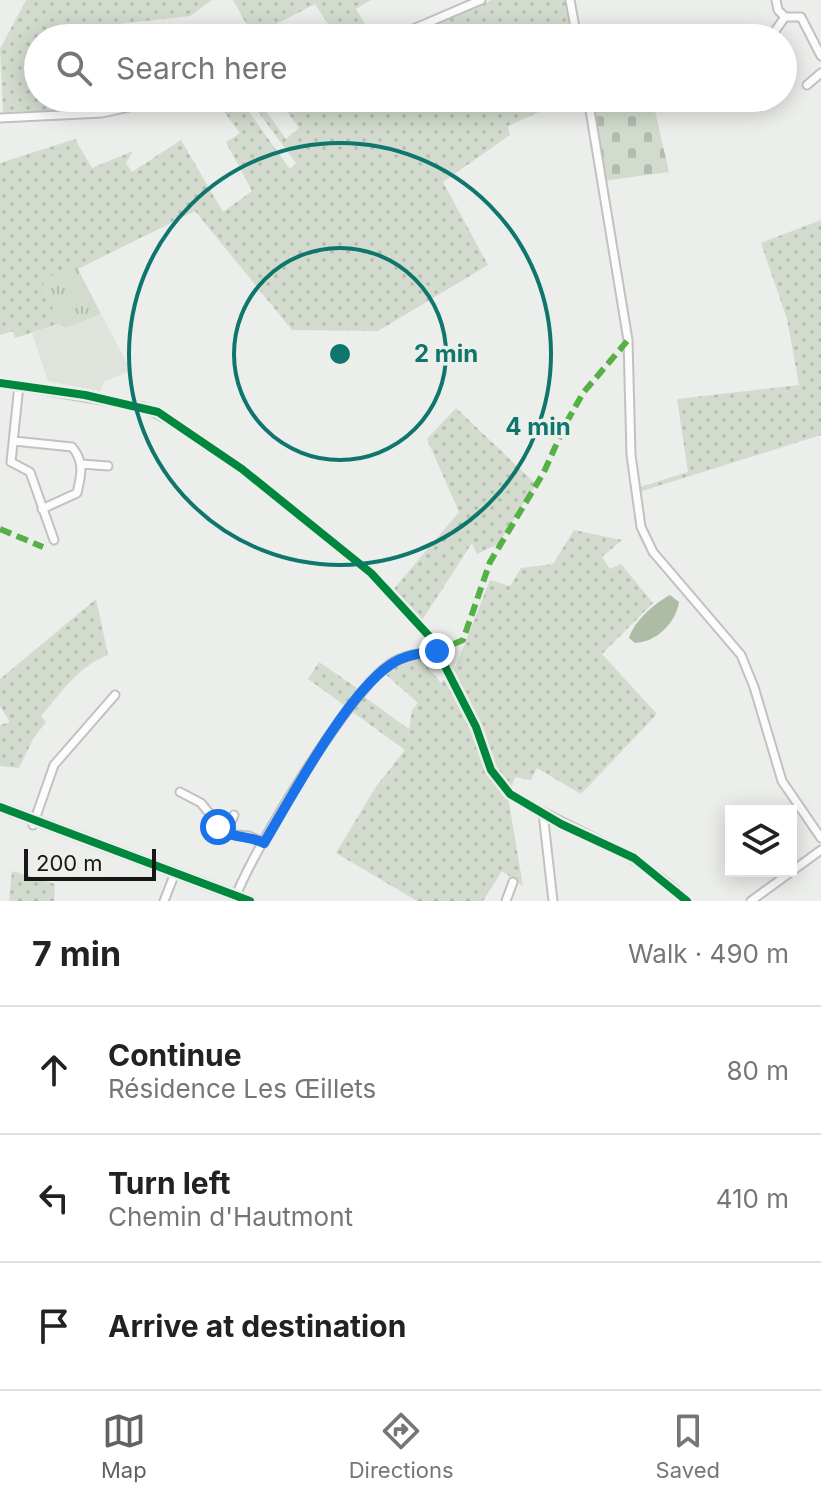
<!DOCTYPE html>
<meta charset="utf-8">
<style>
body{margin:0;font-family:Inter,sans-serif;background:#f2f2f2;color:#222}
.controls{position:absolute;right:24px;bottom:24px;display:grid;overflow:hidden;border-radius:0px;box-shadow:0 4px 20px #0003}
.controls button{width:72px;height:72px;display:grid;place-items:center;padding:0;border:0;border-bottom:2px solid #e0e0e0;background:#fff;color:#222;font:40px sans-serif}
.scale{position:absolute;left:24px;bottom:20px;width:132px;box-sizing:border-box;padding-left:8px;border:4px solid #161716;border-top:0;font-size:22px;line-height:28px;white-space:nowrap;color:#161716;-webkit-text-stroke:6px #ecefea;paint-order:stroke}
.stop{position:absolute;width:24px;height:24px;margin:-18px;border:6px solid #1a73e8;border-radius:50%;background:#fff}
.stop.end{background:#1a73e8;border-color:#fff;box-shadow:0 2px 8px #0008}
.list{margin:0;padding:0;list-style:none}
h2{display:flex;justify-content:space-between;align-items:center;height:104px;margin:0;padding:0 32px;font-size:34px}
h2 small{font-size:26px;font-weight:400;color:#767676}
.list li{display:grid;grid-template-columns:52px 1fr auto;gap:24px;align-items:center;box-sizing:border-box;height:128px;padding:0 32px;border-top:2px solid #e0e0e0}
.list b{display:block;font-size:30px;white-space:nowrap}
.list p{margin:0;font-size:26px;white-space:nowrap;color:#767676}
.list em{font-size:26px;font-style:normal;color:#767676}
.icon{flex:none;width:44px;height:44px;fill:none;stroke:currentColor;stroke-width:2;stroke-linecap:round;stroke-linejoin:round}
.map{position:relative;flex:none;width:821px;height:901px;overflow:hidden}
.search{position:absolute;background:#fff;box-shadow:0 4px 20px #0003;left:24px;right:24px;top:24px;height:88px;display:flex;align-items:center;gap:20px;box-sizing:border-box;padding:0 28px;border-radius:44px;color:#767676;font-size:30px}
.sheet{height:488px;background:#fff}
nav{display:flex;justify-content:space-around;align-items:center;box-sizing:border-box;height:112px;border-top:2px solid #e0e0e0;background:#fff;font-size:22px;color:#767676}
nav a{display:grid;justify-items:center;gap:4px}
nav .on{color:#616261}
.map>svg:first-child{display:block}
.built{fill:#dee3db}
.grass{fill:url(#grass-dots)}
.cemetery{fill:url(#cemetery-stones)}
.park{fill:url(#park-tufts)}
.water{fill:#aebba5}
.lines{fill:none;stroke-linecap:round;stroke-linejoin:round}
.minor-casing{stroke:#c1c2c0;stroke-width:11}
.major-casing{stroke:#c1c2c0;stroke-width:13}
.minor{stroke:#fcfcfc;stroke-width:7}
.major{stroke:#fcfcfc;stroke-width:9}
.quiet{stroke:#55b145;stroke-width:6;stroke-dasharray:12 6;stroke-linecap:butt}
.cycleway-casing{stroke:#ecefea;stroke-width:13}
.cycleway{stroke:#00873e;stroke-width:8}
.route{stroke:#1a73e8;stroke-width:10}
.ring{fill:none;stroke:#0f766e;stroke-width:4}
.centre{fill:#0f766e;stroke:#ecefea;stroke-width:4}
.ring-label{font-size:24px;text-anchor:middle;font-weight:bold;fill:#0f766e;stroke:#ecefea;stroke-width:7;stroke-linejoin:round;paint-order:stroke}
</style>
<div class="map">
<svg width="821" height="901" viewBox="0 0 821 901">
<defs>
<pattern id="grass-dots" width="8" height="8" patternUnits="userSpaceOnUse" patternTransform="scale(2)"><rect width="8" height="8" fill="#d3dbce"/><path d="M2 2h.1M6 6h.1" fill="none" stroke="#b4bbb0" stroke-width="1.8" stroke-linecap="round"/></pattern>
<pattern id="cemetery-stones" width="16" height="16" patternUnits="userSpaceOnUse" patternTransform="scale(2)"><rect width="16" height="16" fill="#d3dbce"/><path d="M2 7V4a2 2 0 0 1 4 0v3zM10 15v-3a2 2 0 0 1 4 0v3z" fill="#b4bbb0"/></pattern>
<pattern id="park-tufts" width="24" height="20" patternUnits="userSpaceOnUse" patternTransform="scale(2)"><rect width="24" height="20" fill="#d3dbce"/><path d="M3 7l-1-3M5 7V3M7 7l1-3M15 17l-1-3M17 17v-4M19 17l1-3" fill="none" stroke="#b4bbb0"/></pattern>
</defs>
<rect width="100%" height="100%" fill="#eceeeb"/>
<path class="built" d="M101,314L131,371L104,381L100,391L48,381L32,333L60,324L65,328Z"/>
<path class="grass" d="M26,0H212L190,16L109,25H67L68,38H38V98H74L76,110L3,112L0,49Z
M233,0H371L356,9L374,38H337L315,4L253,36Z
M492,0H567L574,38H396Z
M239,98L290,169L296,163L248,98H257L286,139L299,128L277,98L320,101L570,98L508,126L510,135L443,182L488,265L378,331L292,330L195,211L78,269L76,265L42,280L59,324L15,338L13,331L0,335V163L75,139L92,168L133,151L126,163L132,172L181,140L223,212L252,191L226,142L240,133L216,101Z
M821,220V435L639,492L637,488L688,472L677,399L799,385L787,319L761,243Z
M456,408L536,484L498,544L477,554L472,543L421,622L392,591L459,512L427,439Z
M574,530L622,540L602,557L610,569L621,564L653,603L602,654L657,714L581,794L537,768L531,780L515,777L508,797L523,886L502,871L483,901H417L336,853L375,788L405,750L351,711L363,696L409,729L412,710L418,703L384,673L399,663L419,657L441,683L456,666L490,580L510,586L521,568L553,564Z
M96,599L108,655C77,667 62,692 41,716L46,722L33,739L19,768L0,766V725L10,722L0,706V679Z
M319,662L360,690L348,708L308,679Z
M12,871L55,884L54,901H9Z"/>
<path class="cemetery" d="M611,98H652L669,172L603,181L593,103Z"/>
<path class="park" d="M76,265L101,314L65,328L59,324L42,280Z"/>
<path class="water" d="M670,595L679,602C676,623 656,642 635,643L629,638C634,621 655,603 670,595Z"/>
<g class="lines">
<defs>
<path id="minor" d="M570,0L577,38
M776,0L778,10L785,17H801L821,56
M392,38L481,0
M770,38L785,17
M807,85L821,73
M588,98L628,340L631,455L641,527L653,552L741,655L754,687L782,781L821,838
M0,118L102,113L170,98
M0,383L143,407L182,427
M14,441L72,447C85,462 81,476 77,493L42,509
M11,462L30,472L54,540
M11,462L19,385
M81,464L108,466
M180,792L201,803L226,834L249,836L264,843
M510,794C570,830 637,850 687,901
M543,813L553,901
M33,825L54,765L115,695
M226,834L234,815
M236,896C254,848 350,691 390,664C404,655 421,653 437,651
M164,901L175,873
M506,901L513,882
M751,901L821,850"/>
<path id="major" d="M0,807L250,901"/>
</defs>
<use href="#minor" class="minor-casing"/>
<use href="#major" class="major-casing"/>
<use href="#minor" class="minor"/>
<use href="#major" class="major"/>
<path class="quiet" d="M0,529L43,547
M437,651L463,640L490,562L544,472L565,425L583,393L628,340"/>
<defs>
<path id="cycleway" d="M0,383L85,395L158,412L242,469L371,573L430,637L476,727L491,770L510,794L561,824L634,858L687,901
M0,807L250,901"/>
</defs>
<use href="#cycleway" class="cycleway-casing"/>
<use href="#cycleway" class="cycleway"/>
</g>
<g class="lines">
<path class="route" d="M218,827C230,839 248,835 264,843C292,796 347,694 390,665C404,655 421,653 437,651"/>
</g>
<g class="ring">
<circle cx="340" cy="354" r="106"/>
<circle cx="340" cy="354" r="211"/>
</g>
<circle cx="340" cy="354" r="12" class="centre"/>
<g class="ring-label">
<text x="446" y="362">2 min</text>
<text x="538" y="435">4 min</text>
</g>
</svg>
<div class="controls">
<button><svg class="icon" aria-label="layers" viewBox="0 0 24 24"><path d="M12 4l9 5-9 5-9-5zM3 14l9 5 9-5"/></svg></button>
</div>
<div class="scale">200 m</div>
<div class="stop" style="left:218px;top:827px"></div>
<div class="stop end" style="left:437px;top:651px"></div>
<div class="search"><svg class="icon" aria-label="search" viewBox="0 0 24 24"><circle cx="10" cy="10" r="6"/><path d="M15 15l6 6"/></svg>Search here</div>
</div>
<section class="sheet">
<h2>7 min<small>Walk · 490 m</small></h2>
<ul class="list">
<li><svg class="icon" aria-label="ahead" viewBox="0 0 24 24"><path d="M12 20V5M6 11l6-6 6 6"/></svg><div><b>Continue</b><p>Résidence Les Œillets</p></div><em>80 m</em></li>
<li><svg class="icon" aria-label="left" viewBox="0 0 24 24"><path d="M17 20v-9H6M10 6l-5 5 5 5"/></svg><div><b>Turn left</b><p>Chemin d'Hautmont</p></div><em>410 m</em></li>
<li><svg class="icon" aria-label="arrive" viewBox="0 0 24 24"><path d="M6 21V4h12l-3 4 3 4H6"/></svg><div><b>Arrive at destination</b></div></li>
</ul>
</section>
<nav>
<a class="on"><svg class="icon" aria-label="map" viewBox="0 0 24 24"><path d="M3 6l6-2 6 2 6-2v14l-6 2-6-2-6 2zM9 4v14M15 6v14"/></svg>Map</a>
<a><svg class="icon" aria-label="directions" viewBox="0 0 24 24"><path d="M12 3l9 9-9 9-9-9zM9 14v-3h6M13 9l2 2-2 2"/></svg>Directions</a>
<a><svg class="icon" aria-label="saved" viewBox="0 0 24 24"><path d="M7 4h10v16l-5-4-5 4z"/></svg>Saved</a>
</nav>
